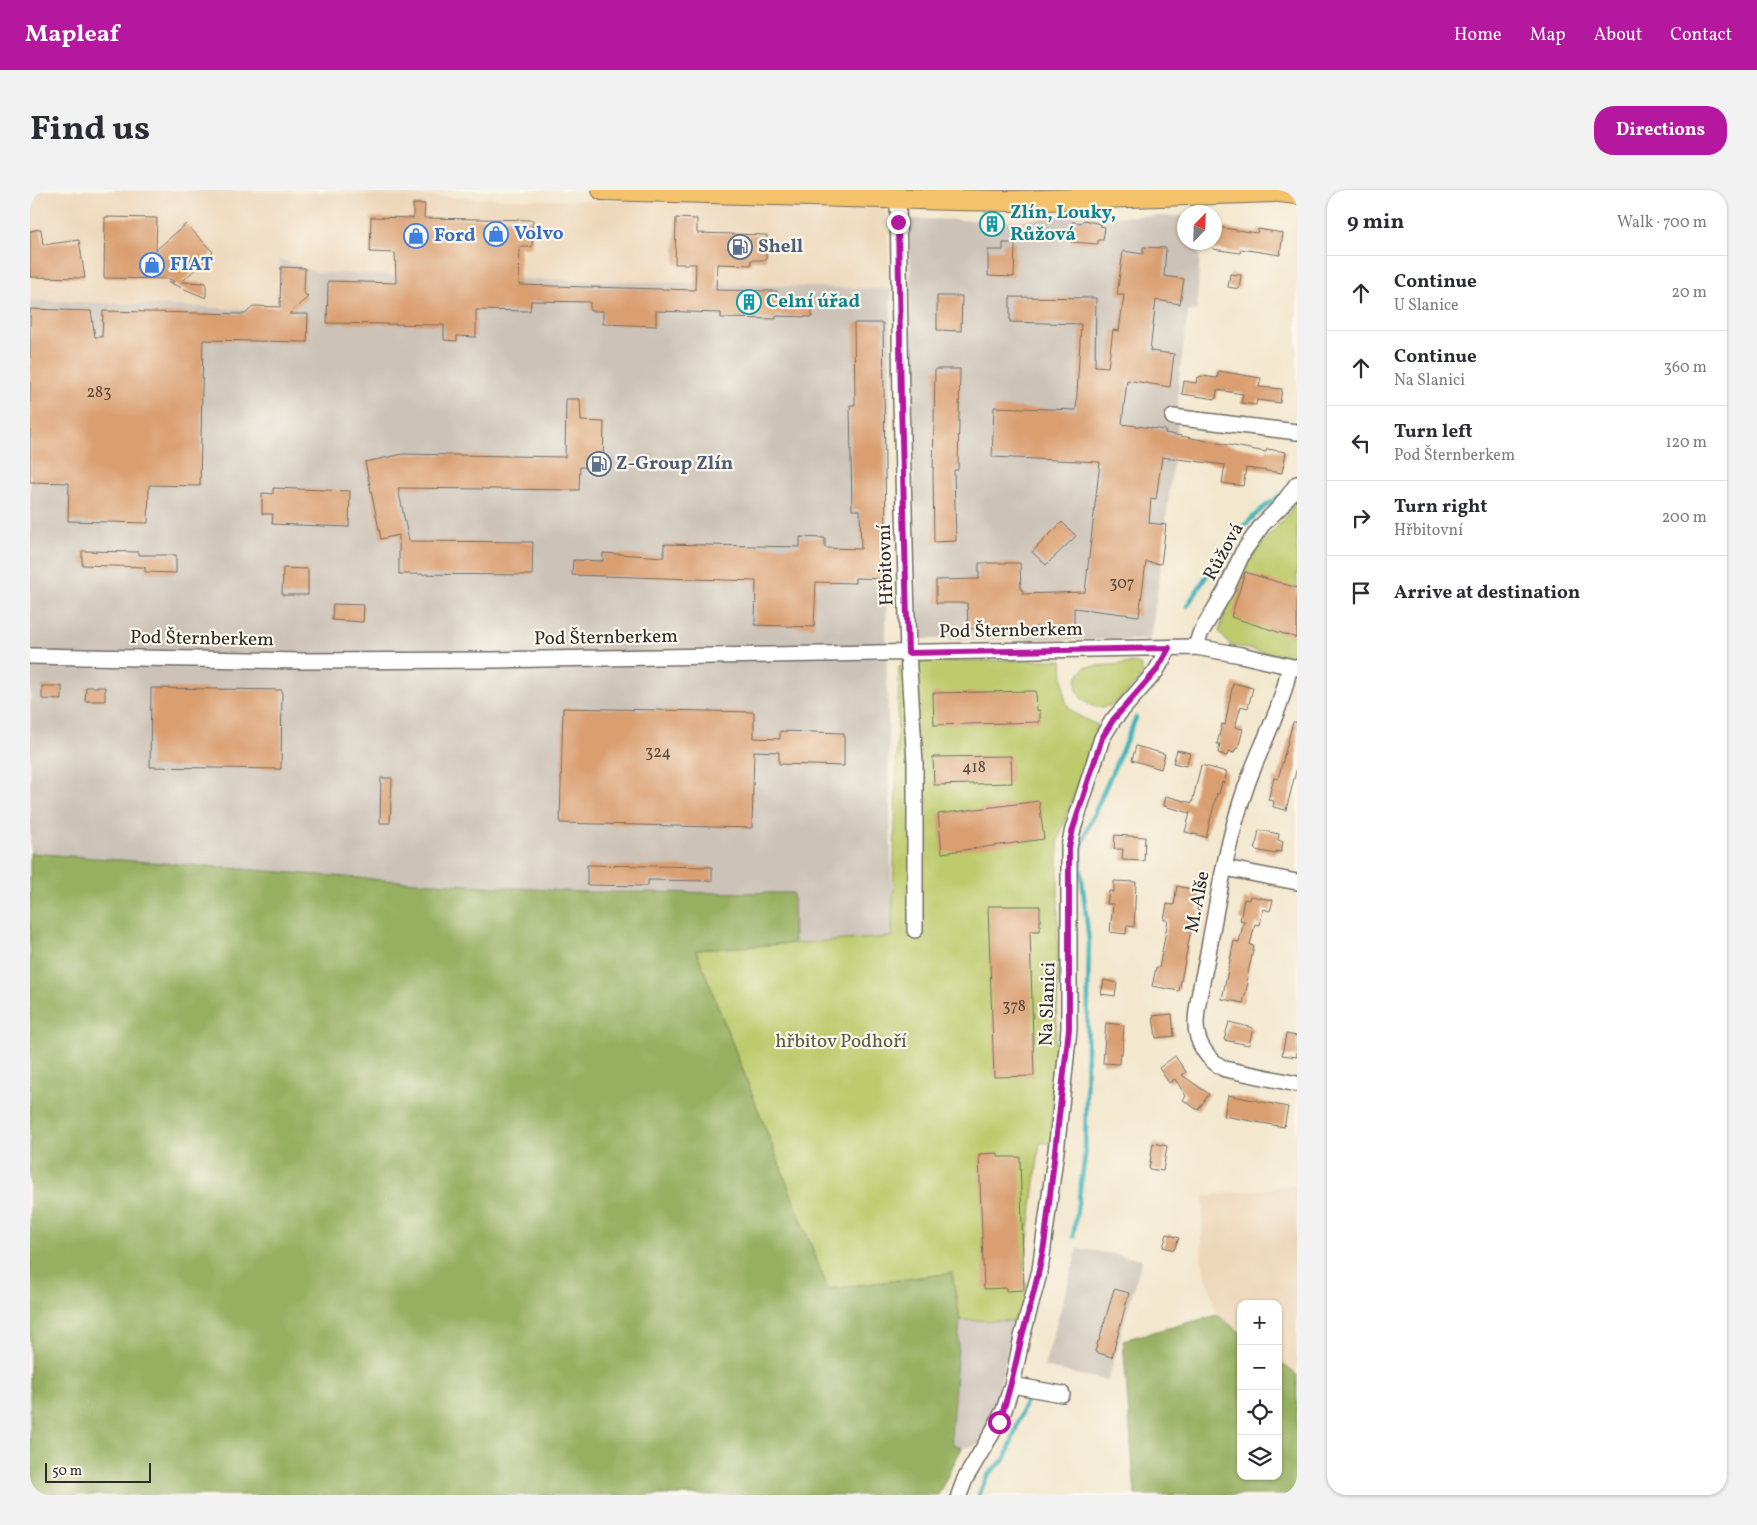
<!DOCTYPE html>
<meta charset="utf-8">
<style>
body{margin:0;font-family:Vollkorn,serif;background:#f2f2f3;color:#2b2b33}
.controls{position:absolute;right:15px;bottom:15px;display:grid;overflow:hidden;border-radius:10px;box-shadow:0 1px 4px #0004}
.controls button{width:45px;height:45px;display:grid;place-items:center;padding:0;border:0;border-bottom:1px solid #e1e1e2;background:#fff;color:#2b2b33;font:25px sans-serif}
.compass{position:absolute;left:1147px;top:15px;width:45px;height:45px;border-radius:50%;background:#fff;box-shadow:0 1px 4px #0004;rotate:23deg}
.scale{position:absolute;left:15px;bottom:12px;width:106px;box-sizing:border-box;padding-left:5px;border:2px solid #2b2b2b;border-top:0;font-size:14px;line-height:18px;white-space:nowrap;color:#2b2b2b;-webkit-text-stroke:4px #fbf7ec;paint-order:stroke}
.stop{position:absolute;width:15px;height:15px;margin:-11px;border:4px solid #b5179e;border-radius:50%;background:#fff}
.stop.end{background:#b5179e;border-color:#fff;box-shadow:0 1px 5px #0008}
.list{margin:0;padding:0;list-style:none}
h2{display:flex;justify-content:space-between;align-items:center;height:65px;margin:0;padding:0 20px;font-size:21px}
h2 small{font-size:16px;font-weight:400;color:#7c7c81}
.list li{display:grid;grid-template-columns:32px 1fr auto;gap:15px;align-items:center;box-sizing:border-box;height:75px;padding:0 20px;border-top:1px solid #e1e1e2}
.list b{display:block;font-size:19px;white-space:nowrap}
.list p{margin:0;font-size:16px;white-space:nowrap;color:#7c7c81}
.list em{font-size:16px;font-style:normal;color:#7c7c81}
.icon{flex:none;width:28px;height:28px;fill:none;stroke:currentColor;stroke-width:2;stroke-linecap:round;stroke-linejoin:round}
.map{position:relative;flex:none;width:1267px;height:1305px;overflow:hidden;border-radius:20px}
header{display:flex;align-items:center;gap:30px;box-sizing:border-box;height:70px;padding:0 25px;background:#b5179e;color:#fff}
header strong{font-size:24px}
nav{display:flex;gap:28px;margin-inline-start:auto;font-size:18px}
.intro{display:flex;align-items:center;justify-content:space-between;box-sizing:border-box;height:120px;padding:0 30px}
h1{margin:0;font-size:35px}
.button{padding:12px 22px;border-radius:20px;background:#b5179e;color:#fff;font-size:18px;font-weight:700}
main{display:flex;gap:30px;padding:0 30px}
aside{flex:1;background:#fff;border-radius:20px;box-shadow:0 1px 4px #0004}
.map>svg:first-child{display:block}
.built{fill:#edd7ba}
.industrial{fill:#ccc2b8}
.green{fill:#bdcb6d;stroke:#747b4c}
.forest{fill:#96af60;stroke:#606d46}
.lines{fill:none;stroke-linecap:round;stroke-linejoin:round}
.stream{stroke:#44b4bc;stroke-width:4.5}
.building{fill:#da9f71}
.minor-casing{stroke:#716d64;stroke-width:18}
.major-casing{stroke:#716d64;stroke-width:22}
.minor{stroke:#fff;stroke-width:15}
.major{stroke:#f3c26a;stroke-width:20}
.route{stroke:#b5179e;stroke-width:6}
.labels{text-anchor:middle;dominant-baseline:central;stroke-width:4.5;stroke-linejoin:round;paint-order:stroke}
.number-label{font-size:16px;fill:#57483c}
.culture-label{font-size:19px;font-weight:bold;fill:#0d838f;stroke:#fbf7ec;text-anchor:start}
.shop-label{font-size:19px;font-weight:bold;fill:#366cbe;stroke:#fbf7ec;text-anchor:start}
.service-label{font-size:19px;font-weight:bold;fill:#4e5e75;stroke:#fbf7ec;text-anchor:start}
.street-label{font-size:19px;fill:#2b2b2b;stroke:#fbf7ec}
.park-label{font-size:19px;fill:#575b3f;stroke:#fbf7ec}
</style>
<header>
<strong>Mapleaf</strong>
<nav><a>Home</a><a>Map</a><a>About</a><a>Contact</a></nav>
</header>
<div class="intro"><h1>Find us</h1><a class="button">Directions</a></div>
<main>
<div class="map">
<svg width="1267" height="1305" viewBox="0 0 1267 1305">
<rect width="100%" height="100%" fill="#fbf7ec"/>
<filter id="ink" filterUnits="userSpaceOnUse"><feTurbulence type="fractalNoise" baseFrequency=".02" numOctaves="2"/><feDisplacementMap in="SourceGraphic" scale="10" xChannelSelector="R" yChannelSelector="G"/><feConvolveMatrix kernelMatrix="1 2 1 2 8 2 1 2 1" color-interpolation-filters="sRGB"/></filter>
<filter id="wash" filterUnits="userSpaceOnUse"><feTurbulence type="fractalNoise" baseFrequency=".0096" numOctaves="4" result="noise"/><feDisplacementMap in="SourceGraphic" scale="20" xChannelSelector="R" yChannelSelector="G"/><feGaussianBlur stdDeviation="1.12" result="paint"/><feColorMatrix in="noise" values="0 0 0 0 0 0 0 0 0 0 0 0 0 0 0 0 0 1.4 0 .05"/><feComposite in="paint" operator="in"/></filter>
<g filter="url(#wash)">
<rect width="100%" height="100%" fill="#f3e7ce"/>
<path class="built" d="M0,0H186L517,10H618L855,16L861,99L289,83L250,69L249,117L212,119L0,111Z
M1267,995V1185L1248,1171V1114H1211V1143L1187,1125L1171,1068L1174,1006Z"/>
<path class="industrial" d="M1027,26H1154V52L1170,53L1167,120L1158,122L1149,188L1147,241L1133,352L1134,357L1120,450L887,449L879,29L990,31Z
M250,69L289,83L861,99L856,446L863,747L764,753L763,703L551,702L355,690L0,663V110L212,119L249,117Z
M1048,1058L1112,1069L1078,1191L1014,1177Z
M930,1130H985L961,1233L948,1255L932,1258L923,1255L921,1246Z"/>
<path class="green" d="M1267,305V466L1263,469L1200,455L1189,442L1206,389L1235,350L1261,321Z
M1032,470C1033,482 1032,506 1038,516C1044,525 1058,531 1068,535L1028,651V792L1021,953H1010L993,1087L999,1098L991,1131L930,1130L922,1083L798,1099L666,760L862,747L869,477L897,471Z
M1106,473L1111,476L1113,485C1103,495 1094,509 1081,515C1063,524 1040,506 1048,487C1049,484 1053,480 1055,477Z"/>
<path class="forest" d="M0,663L355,690L551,702L763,703L764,753L666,760L798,1099L922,1083L930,1130L921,1246L923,1255L932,1258L908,1305H0Z
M1187,1125L1211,1143V1286H1248V1171L1267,1185V1305H1105L1093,1150Z"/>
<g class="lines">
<path class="stream" d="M1157,416C1183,376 1210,329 1253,304
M1051,675V659L1057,640L1106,528
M1043,1047L1055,967L1059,752L1051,680
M949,1305L957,1286L976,1268L996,1210"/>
</g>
<g id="blocks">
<path class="building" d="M383,14H395L394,28L503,30L502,57H490L489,95L665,100L666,74H645L646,28L667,29V43L737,45L736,70H721V75L687,74L686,100L747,101V108L782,109V127L746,126V129L691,128V123L626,121V136L573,134V121H560V112L501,111L500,121L446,120V147L427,146V151L414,150V135L297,133L298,91L366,93L365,63L340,62L341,27L383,28Z
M75,27L127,28L126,60L156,34L183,62L152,92L176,93V108L138,92H144L141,89L74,88Z
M1054,30L1070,34V36L1075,37L1073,50H1068V54L1041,52L1042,32L1051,33Z
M1186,37L1227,43L1228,39L1253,43L1250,65L1211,59L1210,63L1183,59Z
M11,39L13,55L49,50L55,88L0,87V41Z
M973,53H985L984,87L958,86V60H973Z
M1113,57L1136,58L1134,86L1154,89L1150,114L1126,110L1120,161L1144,164L1140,197L1097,190L1092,234L1135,240V243L1236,262L1237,259L1256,262L1252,283L1216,278L1213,296L1192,293L1195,275L1132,267L1126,309L1121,308L1119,333L1136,335L1131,374L1116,372L1109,426L1044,418V436L1006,437V443L962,445L961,438L938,439L937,413H906V390L949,389V373H990L991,400H993V404L1055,402L1070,272L962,267L964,217L1046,220L1051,134L980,132V107L1066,108L1065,176L1078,177L1083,140L1089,141L1094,105H1087L1093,61L1113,64Z
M251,77L275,78L274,103L278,107L259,124H278L277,152L173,150L170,296L119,295L118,333L38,331L39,293L0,292V119L61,121L65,147H72L73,121L215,124L224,116L250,117Z
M1200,84L1211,85L1209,99L1198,97Z
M907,106H932L931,141L907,140Z
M824,133H853L856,344L854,389L825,388V393L786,392L784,437L725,435L726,391L542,385L543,370L573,371V363L634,367V354L770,357V347L795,348V358L831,359L830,320H822L820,215H825Z
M905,179H930L928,280H924L926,351L904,352L903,283Z
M1189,181L1231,188L1229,197L1252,199L1250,213L1227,210L1226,215L1211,213L1213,204L1187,200L1186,209L1152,204L1154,191L1166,193L1167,188L1172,186L1187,188Z
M536,209H550L551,231L574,232L573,278L550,277L549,300L368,298L379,351L503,352L502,385L369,384V345L351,349L335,272L373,264L535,267Z
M243,298L320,301L319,337L242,334L243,324H232V303L243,304Z
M1032,332L1046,346L1016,375L1002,362Z
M52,361L109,362V365H146V383L115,382V377L52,375Z
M253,378L278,379V405H252Z
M1215,382L1267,398V448L1201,427Z
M303,414L334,415L333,432L302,430Z
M1203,493L1223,498L1218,518L1211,516L1205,537L1213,539L1208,559L1206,558L1204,563L1198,561L1197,566L1188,563L1190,554H1187L1192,534L1195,535Z
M12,496H32V510L12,509Z
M56,497H75V511H55Z
M121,498L252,500L251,579L120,577Z
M1006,501L1007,521L1010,520V532L904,535L903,503Z
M533,518L724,522V548L750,549V541L814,543V576L749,574V562L724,561L722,638L530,633Z
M1263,532H1267V577L1256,620L1243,617L1244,611L1238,610L1244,588L1248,589Z
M1106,556L1135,564L1131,579L1102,570Z
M1147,560L1160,563L1156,576L1143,573Z
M981,566L982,593L904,595L903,567Z
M1171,575L1197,582L1194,593L1192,592L1189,604L1187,603L1176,647L1155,642L1160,623L1134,616L1136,606L1162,613Z
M351,588H362L360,633H350Z
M1009,611L1014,649L912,663L908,624Z
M1229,640L1249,644L1248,650L1253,652L1251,662L1246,661V664L1225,660Z
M1085,645L1115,647L1114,671L1092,670L1093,659H1084Z
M557,675L682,677V691L618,690V696L557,695Z
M1084,691L1106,692L1104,737L1097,736L1096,744L1080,742L1083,714H1077L1079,701L1084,702Z
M1147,696L1171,701L1167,720L1170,721L1167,736L1162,735L1149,801L1122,796L1126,778H1129L1138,730H1134L1137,714L1144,715Z
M1220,706L1243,710L1240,721L1233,719L1230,735L1225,734L1220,755L1224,756L1216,792L1218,793L1213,813L1192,809L1204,751L1209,752L1214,731L1210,730L1214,709L1219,710Z
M958,716H1010V741H1000L1004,886L964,887Z
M1074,790L1087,793L1085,806L1071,804Z
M1142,824L1144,846L1126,848L1123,826Z
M1199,832L1223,838L1219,855L1194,850Z
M1076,833L1094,835L1092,864H1090L1089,874L1073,873Z
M1256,844L1267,846V867L1252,865Z
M1145,866L1156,882L1152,885L1179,904L1168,920L1153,910L1156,906L1145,889L1139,893L1129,878Z
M1198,905L1258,917L1254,937L1194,926Z
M1123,953L1137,956L1133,981L1119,979Z
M968,963V967H990L994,1100L976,1101V1098L954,1099L949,964Z
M1137,1044L1149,1048L1144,1060L1133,1057Z
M1084,1099L1099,1103L1082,1167L1065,1162L1068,1151H1069Z"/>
</g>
</g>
<g filter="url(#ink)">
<use href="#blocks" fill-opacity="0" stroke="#716d64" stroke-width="1"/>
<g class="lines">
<defs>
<path id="minor" d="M868,9L871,212L878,463L885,573V740
M1143,227L1267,242
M1166,457L1170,444L1196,400L1213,362L1232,335L1251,316L1267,294
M0,466L270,471L463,470L1166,457L1211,465L1267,478
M1259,477C1254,515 1229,559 1216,597C1197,651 1188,708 1178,763C1174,785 1166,812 1166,834C1166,853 1178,871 1195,879L1267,894
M1195,678L1267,692
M982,1195L1032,1204
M929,1305L935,1289L961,1245L974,1220L982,1195L992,1147L1010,1080L1027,953L1039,839V657L1043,639L1072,548L1083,530L1126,481L1139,458"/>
<path id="major" d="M572,0L924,10L985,11L1244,2
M1232,0L1267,4"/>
</defs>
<use href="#minor" class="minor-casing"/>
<use href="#major" class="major-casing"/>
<use href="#minor" class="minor"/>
<use href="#major" class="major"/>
</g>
</g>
<g class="lines" filter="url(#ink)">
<path class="route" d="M868,32L871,212L878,463L1139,458L1126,481L1083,530L1072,548L1043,639L1039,657V839L1015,1049C1010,1082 1001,1114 992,1146C985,1175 980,1204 969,1232"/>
</g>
<defs>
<symbol id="building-ring" viewBox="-11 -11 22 22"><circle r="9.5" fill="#fbf7ec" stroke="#0f9aa8" stroke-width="1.5"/><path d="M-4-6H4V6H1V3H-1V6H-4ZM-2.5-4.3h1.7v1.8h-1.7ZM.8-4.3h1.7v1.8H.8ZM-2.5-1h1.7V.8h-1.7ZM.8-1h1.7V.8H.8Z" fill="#0f9aa8"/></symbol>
<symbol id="shop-ring" viewBox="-11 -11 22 22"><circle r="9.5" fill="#fbf7ec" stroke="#3f7fe0" stroke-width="1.5"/><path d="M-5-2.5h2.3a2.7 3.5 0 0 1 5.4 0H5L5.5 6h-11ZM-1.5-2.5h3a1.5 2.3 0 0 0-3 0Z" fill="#3f7fe0"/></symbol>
<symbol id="fuel-ring" viewBox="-11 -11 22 22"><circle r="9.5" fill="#fbf7ec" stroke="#5c6f8a" stroke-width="1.5"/><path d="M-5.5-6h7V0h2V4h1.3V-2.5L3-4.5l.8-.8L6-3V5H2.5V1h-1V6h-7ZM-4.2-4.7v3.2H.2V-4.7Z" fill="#5c6f8a"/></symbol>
</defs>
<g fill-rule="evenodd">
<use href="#building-ring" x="948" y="20" width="28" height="28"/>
<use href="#shop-ring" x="452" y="30" width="28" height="28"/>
<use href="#shop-ring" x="372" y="32" width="28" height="28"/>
<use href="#fuel-ring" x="696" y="43" width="28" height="28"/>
<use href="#shop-ring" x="108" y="61" width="28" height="28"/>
<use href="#building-ring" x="705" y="98" width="28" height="28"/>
<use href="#fuel-ring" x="555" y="260" width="28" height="28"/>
</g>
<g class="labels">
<g class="number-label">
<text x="69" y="203">283</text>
<text x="1092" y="394">307</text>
<text x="628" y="563">324</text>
<text x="944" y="578">418</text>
<text x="984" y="817">378</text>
</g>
<g class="culture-label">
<text x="980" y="23">Zlín, Louky,<tspan x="980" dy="22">Růžová</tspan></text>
<text x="736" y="112">Celní úřad</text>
</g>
<g class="shop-label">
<text x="484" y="44">Volvo</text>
<text x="404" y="46">Ford</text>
<text x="140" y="75">FIAT</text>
</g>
<g class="service-label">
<text x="728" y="57">Shell</text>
<text x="586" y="274">Z-Group Zlín</text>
</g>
<g class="street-label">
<text transform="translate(1194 362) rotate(-61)">Růžová</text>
<text transform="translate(856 375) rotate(-92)">Hřbitovní</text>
<text transform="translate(981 441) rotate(-1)">Pod Šternberkem</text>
<text transform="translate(576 448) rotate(-1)">Pod Šternberkem</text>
<text transform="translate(172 449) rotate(1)">Pod Šternberkem</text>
<text transform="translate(1168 712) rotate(-79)">M. Alše</text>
<text transform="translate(1018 814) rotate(-88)">Na Slanici</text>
</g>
<g class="park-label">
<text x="811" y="852">hřbitov Podhoří</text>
</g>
</g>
</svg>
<div class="controls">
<button>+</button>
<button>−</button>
<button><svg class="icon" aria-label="locate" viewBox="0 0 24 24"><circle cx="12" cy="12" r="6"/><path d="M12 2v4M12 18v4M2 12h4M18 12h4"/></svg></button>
<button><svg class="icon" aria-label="layers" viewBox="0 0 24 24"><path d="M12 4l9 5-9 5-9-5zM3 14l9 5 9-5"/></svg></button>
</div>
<svg class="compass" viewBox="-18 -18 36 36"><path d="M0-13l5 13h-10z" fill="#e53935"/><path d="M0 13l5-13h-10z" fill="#7c7c81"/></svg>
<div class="scale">50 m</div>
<div class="stop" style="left:969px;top:1232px"></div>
<div class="stop end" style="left:868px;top:32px"></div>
</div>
<aside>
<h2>9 min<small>Walk · 700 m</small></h2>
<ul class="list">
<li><svg class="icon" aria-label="ahead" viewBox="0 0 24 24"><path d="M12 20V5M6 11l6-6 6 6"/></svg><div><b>Continue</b><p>U Slanice</p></div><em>20 m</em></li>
<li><svg class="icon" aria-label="ahead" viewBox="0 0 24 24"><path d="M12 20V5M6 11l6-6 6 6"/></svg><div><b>Continue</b><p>Na Slanici</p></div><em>360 m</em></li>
<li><svg class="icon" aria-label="left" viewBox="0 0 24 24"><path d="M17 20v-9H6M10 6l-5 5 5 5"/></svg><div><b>Turn left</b><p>Pod Šternberkem</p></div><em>120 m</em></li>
<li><svg class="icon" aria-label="right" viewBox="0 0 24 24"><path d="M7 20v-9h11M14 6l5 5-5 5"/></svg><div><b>Turn right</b><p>Hřbitovní</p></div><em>200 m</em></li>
<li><svg class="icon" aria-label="arrive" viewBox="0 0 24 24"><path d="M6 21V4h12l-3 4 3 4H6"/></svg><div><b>Arrive at destination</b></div></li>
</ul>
</aside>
</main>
